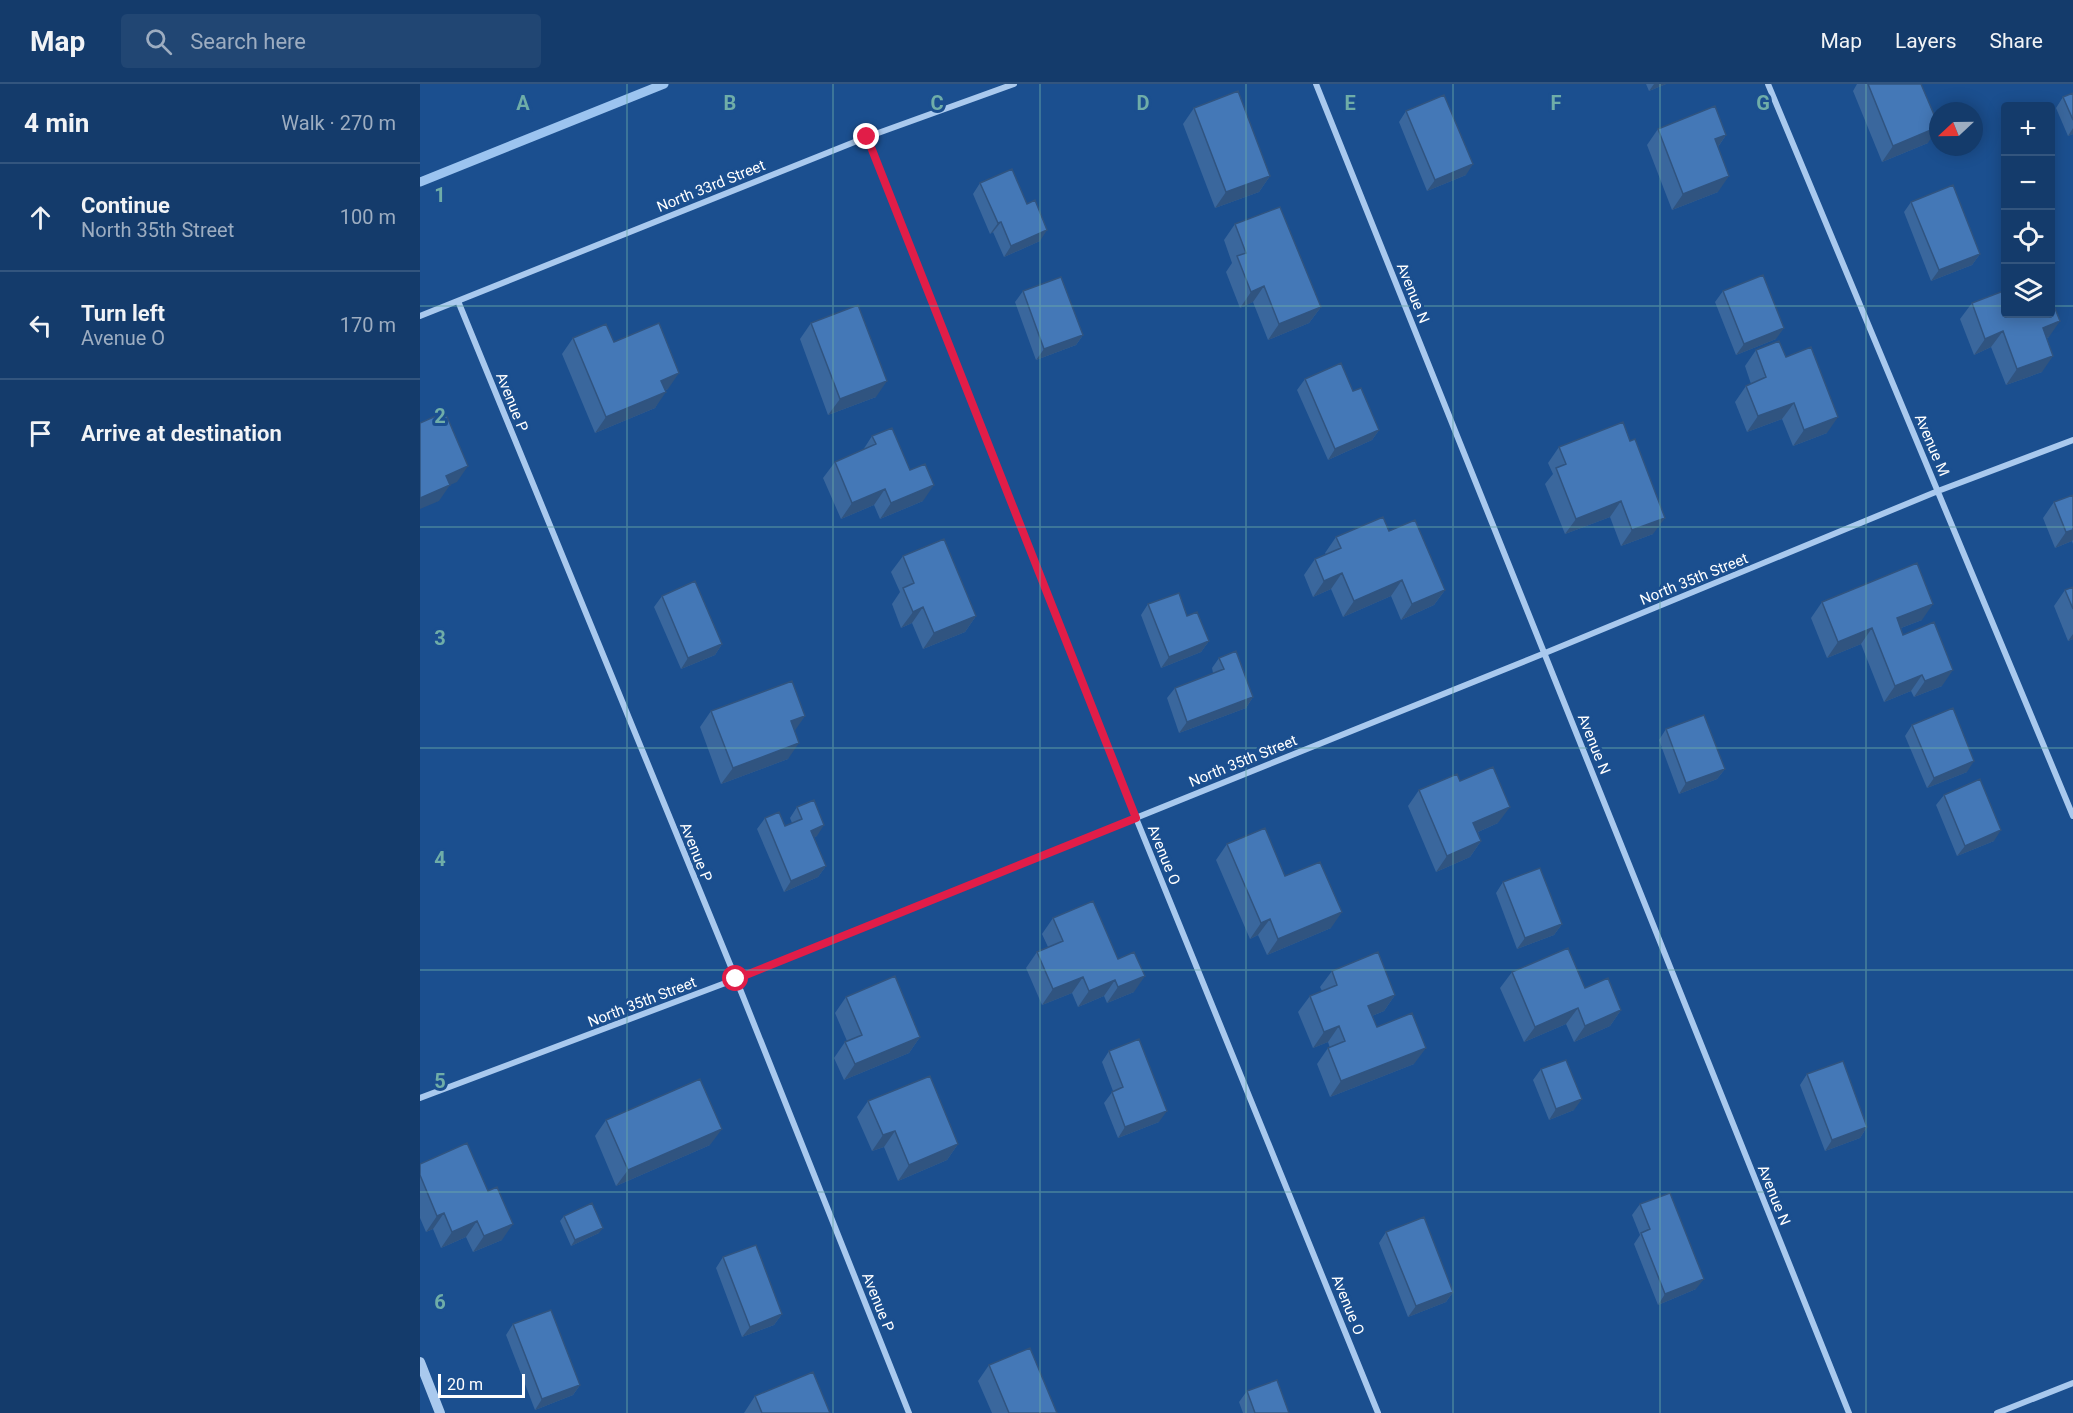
<!DOCTYPE html>
<meta charset="utf-8">
<style>
body{margin:0;font-family:Roboto,sans-serif;background:#214673;color:#f1f3f6}
.controls{position:absolute;right:18px;top:18px;display:grid;overflow:hidden;border-radius:6px;box-shadow:0 3px 15px #0003}
.controls button{width:54px;height:54px;display:grid;place-items:center;padding:0;border:0;border-bottom:2px solid #33557e;background:#143b6b;color:#f1f3f6;font:30px sans-serif}
.compass{position:absolute;left:1509px;top:18px;width:54px;height:54px;border-radius:50%;background:#143b6b;box-shadow:0 3px 15px #0003;rotate:248deg}
.scale{position:absolute;left:18px;bottom:15px;width:87px;box-sizing:border-box;padding-left:6px;border:3px solid #fff;border-top:0;font-size:16px;line-height:21px;white-space:nowrap;color:#fff;-webkit-text-stroke:4px #1b4f8f;paint-order:stroke}
.stop{position:absolute;width:18px;height:18px;margin:-14px;border:4px solid #e11d48;border-radius:50%;background:#fff}
.stop.end{background:#e11d48;border-color:#fff;box-shadow:0 2px 6px #0008}
.list{margin:0;padding:0;list-style:none}
h2{display:flex;justify-content:space-between;align-items:center;height:78px;margin:0;padding:0 24px;font-size:26px}
h2 small{font-size:20px;font-weight:400;color:#9dadc1}
.list li{display:grid;grid-template-columns:39px 1fr auto;gap:18px;align-items:center;box-sizing:border-box;height:108px;padding:0 24px;border-top:2px solid #33557e}
.list b{display:block;font-size:22px;white-space:nowrap}
.list p{margin:0;font-size:20px;white-space:nowrap;color:#9dadc1}
.list em{font-size:20px;font-style:normal;color:#9dadc1}
.icon{flex:none;width:33px;height:33px;fill:none;stroke:currentColor;stroke-width:2;stroke-linecap:round;stroke-linejoin:round}
.map{position:relative;flex:none;width:1653px;height:1329px;overflow:hidden}
header{display:flex;align-items:center;gap:36px;box-sizing:border-box;height:84px;padding:0 30px;background:#143b6b;border-bottom:2px solid #33557e}
header strong{font-size:28px}
nav{display:flex;gap:33px;margin-inline-start:auto;font-size:21px}
.search{width:420px;height:54px;background:#214673;display:flex;align-items:center;gap:15px;box-sizing:border-box;padding:0 21px;border-radius:6px;color:#9dadc1;font-size:22px}
main{display:flex}
aside{flex:1;background:#143b6b}
.map>svg:first-child{display:block}
.lines{fill:none;stroke-linecap:round;stroke-linejoin:round}
.stream{stroke:#9cc4f0;stroke-width:9}
.minor{stroke:#a9c9ee;stroke-width:6}
.tertiary{stroke:#a9c9ee;stroke-width:10}
.wall{fill:#3a679d}
.shaded-wall{fill:#305480}
.building{fill:#4478b7;stroke:#305480;stroke-width:1.5}
.route{stroke:#e11d48;stroke-width:8}
.grid{fill:none;stroke:#6fada8;stroke-width:1.5;stroke-opacity:0.55}
.labels{text-anchor:middle;dominant-baseline:central;stroke-width:6;stroke-linejoin:round;paint-order:stroke}
.street-label{font-size:15px;fill:#fff;stroke:#1b4f8f}
.grid-label{font-size:20px;text-anchor:middle;font-weight:bold;fill:#6fada8;stroke:#1b4f8f;stroke-width:6;stroke-linejoin:round;paint-order:stroke}
</style>
<header>
<strong>Map</strong>
<div class="search"><svg class="icon" aria-label="search" viewBox="0 0 24 24"><circle cx="10" cy="10" r="6"/><path d="M15 15l6 6"/></svg>Search here</div>
<nav><a>Map</a><a>Layers</a><a>Share</a></nav>
</header>
<main>
<aside>
<h2>4 min<small>Walk · 270 m</small></h2>
<ul class="list">
<li><svg class="icon" aria-label="ahead" viewBox="0 0 24 24"><path d="M12 20V5M6 11l6-6 6 6"/></svg><div><b>Continue</b><p>North 35th Street</p></div><em>100 m</em></li>
<li><svg class="icon" aria-label="left" viewBox="0 0 24 24"><path d="M17 20v-9H6M10 6l-5 5 5 5"/></svg><div><b>Turn left</b><p>Avenue O</p></div><em>170 m</em></li>
<li><svg class="icon" aria-label="arrive" viewBox="0 0 24 24"><path d="M6 21V4h12l-3 4 3 4H6"/></svg><div><b>Arrive at destination</b></div></li>
</ul>
</aside>
<div class="map">
<svg width="1653" height="1329" viewBox="0 0 1653 1329">
<rect width="100%" height="100%" fill="#1b4f8f"/>
<g class="lines">
<path class="stream" d="M0,98L244,0"/>
<path class="minor" d="M896,0L1429,1329
M1348,0L1653,732
M447,53L716,734L958,1329
M38,217L316,895L489,1329
M0,232L447,53L594,0
M0,1014L316,895L1125,569L1518,407L1653,356
M1577,1329L1653,1299"/>
<path class="tertiary" d="M0,1278L20,1329"/>
</g>
<path class="wall" d="M1226,0H1246L1229,7Z
M1437,0H1501L1508,59L1462,78L1433,7Z
M1653,9V50L1648,52L1636,24L1643,13Z
M774,24L850,92L839,108L795,124L763,40Z
M986,27L1046,91L1007,107L979,38Z
M1238,45L1306,51L1298,63V108L1252,126L1227,61Z
M560,99L620,157L584,173L573,148L570,150L553,110Z
M1491,118L1560,170L1552,181L1511,197L1484,128Z
M815,140L901,223L889,239L848,256L833,218L820,224L806,188L812,179L804,156Z
M603,207L663,251L656,261L616,276L595,218Z
M1303,207L1356,255L1316,271L1295,218Z
M1552,219L1629,253L1627,254L1622,288L1586,301L1571,263L1554,271L1540,235Z
M391,239L456,313L408,331L380,255Z
M153,254L194,258L248,305L245,306L235,324L175,349L142,270Z
M1336,266L1366,273L1407,349L1373,362L1362,335L1327,348L1315,318L1326,302L1331,300L1325,282Z
M885,295L933,307L959,346L952,356L908,376L877,306Z
M1203,338L1233,450L1201,462L1190,433L1145,450L1125,400L1133,390L1128,379L1139,363Z
M452,352L503,417L460,435L454,421L421,435L403,394L415,378L443,366Z
M1653,411V460L1652,457L1635,464L1623,434L1634,418Z
M969,447L1025,506L1014,521L981,536L971,512L923,533L911,505L893,513L884,491L895,475L906,471L905,469L916,453Z
M483,472L556,532L545,548L503,565L492,539L481,544L472,520L480,508L471,488Z
M1653,503V555L1648,557L1634,522L1645,506Z
M242,512L302,560L295,571L261,585L234,523Z
M1402,518L1502,536L1481,544L1483,551L1522,602L1494,613L1491,607L1464,618L1441,560L1407,574L1391,534Z
M728,520L767,532L789,557L781,568L741,584L721,531Z
M799,574L833,613L826,624L759,649L747,614L755,604L793,589L792,584Z
M291,627L375,647L368,675L301,700L280,643Z
M1492,641L1547,688L1507,704L1485,652Z
M1246,645L1305,685L1297,695L1259,710L1239,656Z
M1040,697L1078,739L1058,748L1061,757L1050,773L1016,788L988,722L999,706Z
M1524,711L1574,757L1537,772L1516,721Z
M377,723L397,752L394,753L406,782L398,793L364,808L337,745L345,734L365,742L372,739L370,734Z
M807,760L865,792L911,844L847,871L838,851L830,855L796,776Z
M1083,798L1142,840L1134,851L1097,865L1076,809Z
M633,834L698,875L714,908L687,919L684,912L658,923L652,909L622,921L606,884L617,868L628,863L622,850Z
M912,887L975,911L964,927L952,932L957,943L994,980L910,1013L897,980L908,964H910L908,958L893,964L878,928L890,912L902,907L900,903Z
M1092,888L1165,904L1201,926L1190,942L1154,958L1146,940L1104,958L1080,904Z
M426,913L500,953L489,969L424,996L414,974L425,958L427,957L415,929Z
M689,967L739,1038L698,1054L684,1019L693,1007L682,978Z
M1121,985L1154,1026L1129,1036L1113,996Z
M1387,990L1447,1043L1440,1054L1405,1067L1380,1001Z
M448,1017L538,1060L527,1076L478,1097L464,1063L452,1067L437,1033Z
M186,1036L290,1061L196,1102L175,1052Z
M0,1080L82,1156L53,1168L46,1153L21,1164L13,1145L6,1148L0,1134Z
M1220,1120L1276,1205L1238,1221L1214,1160L1220,1151L1212,1131Z
M144,1132L179,1149L151,1162L140,1137Z
M966,1148L1033,1208L1026,1218L988,1233L959,1159Z
M303,1173L362,1230L354,1241L322,1253L296,1184Z
M93,1240L160,1301L153,1311L115,1326L86,1251Z
M569,1281L637,1329H572L558,1297Z
M827,1307L869,1329H823L819,1318Z
M335,1312L410,1329H324Z"/>
<path class="shaded-wall" d="M1234,0H1246L1229,7Z
M1518,43L1508,59L1462,78L1473,62Z
M1653,44V50L1648,52Z
M1306,51L1295,67V55Z
M1053,80L1046,91L1007,107L1015,96Z
M850,92L839,108L795,124L806,108Z
M1309,92L1298,108L1252,126L1263,110Z
M581,138L573,148L570,150L578,139Z
M627,146L620,157L584,173L591,162Z
M1560,170L1552,181L1511,197L1519,186Z
M844,202L833,218L820,224L831,208Z
M901,223L889,239L848,256L859,240Z
M1640,237L1629,253L1611,260L1623,244Z
M1364,244L1356,255L1316,271L1324,260Z
M1583,247L1571,263L1554,271L1565,255Z
M663,251L656,261L616,276L624,265Z
M1633,272L1622,288L1586,301L1597,285Z
M259,289L248,305L230,313L241,297Z
M467,297L456,313L408,331L420,315Z
M246,308L235,324L175,349L186,333Z
M1374,319L1362,335L1327,348L1338,332Z
M1418,333L1407,349L1373,362L1384,346Z
M959,346L952,356L908,376L915,365Z
M48,382L37,398L30,401L19,417L0,425V414L26,392Z
M514,401L503,417L460,435L471,419Z
M465,405L454,421L421,435L432,419Z
M1201,417L1190,433L1145,450L1156,435Z
M1245,434L1233,450L1201,462L1212,446Z
M1653,446V456L1652,457L1635,464L1646,448Z
M922,489L911,505L893,513L904,497Z
M982,496L971,512L923,533L934,517Z
M1025,506L1014,521L981,536L992,520Z
M1513,520L1502,536L1465,550L1477,534Z
M503,523L492,539L481,544L493,528Z
M556,532L545,548L503,565L514,549Z
M1452,544L1441,560L1407,574L1418,558Z
M1653,550V555L1648,557Z
M789,557L781,568L741,584L749,573Z
M302,560L295,571L261,585L268,574Z
M1533,586L1522,602L1494,613L1505,597Z
M1502,591L1491,607L1464,618L1475,602Z
M833,613L826,624L759,649L767,638Z
M385,632L374,648L371,637Z
M379,659L368,675L301,700L313,684Z
M1554,677L1547,688L1507,704L1514,694Z
M1305,685L1297,695L1259,710L1266,699Z
M1090,723L1078,739L1042,755L1053,739Z
M404,741L397,752L383,758L391,747Z
M1581,746L1574,757L1537,772L1545,762Z
M1061,757L1050,773L1016,788L1027,772Z
M406,782L398,793L364,808L371,797Z
M922,828L911,844L847,871L858,855Z
M850,835L838,851L830,855L841,839Z
M1142,840L1134,851L1097,865L1105,854Z
M725,892L714,908L687,919L698,903Z
M663,893L652,909L622,921L633,905Z
M695,896L684,912L658,923L669,907Z
M975,911L964,927L937,938L948,922Z
M1158,924L1146,940L1104,958L1115,943Z
M1201,926L1190,942L1154,958L1165,942Z
M919,942L908,958L893,964L904,948Z
M500,953L489,969L424,996L435,980Z
M1006,964L994,980L910,1013L921,997Z
M1162,1015L1154,1026L1129,1036L1136,1025Z
M747,1027L739,1038L698,1054L705,1043Z
M1447,1043L1440,1054L1405,1067L1412,1056Z
M302,1045L290,1061L196,1102L208,1086Z
M475,1047L464,1063L452,1067L463,1051Z
M538,1060L527,1076L478,1097L489,1081Z
M24,1129L13,1145L6,1148L17,1132Z
M57,1137L46,1153L21,1164L32,1148Z
M93,1140L82,1156L53,1168L64,1152Z
M183,1144L179,1149L151,1162L155,1156Z
M1284,1195L1276,1205L1238,1221L1245,1210Z
M1033,1208L1026,1218L988,1233L996,1222Z
M362,1230L354,1241L322,1253L330,1243Z
M160,1301L153,1311L115,1326L122,1315Z"/>
<path class="building" d="M1448,0H1501L1518,40V43L1473,62Z
M818,7L850,92L806,108L774,24Z
M1653,9V36L1643,13Z
M1024,11L1053,80L1015,96L986,27Z
M1295,22L1306,51L1295,55L1309,92L1263,110L1238,45Z
M592,85L607,120L615,116L627,146L591,162L581,138L578,139L560,99Z
M1533,101L1560,170L1519,186L1491,118Z
M860,123L901,223L859,240L844,202L831,208L817,172L826,169L815,140Z
M1343,191L1364,244L1324,260L1303,207Z
M641,193L663,251L624,265L603,207Z
M1586,206V230H1630V212L1640,237L1623,244L1633,272L1597,285L1583,247L1565,255L1552,219Z
M438,221L467,297L420,315L391,239Z
M239,239L259,289L241,297L246,308L186,333L153,254L186,240L194,258Z
M1359,257L1366,273L1391,263L1418,333L1384,346L1374,319L1338,332L1326,302L1346,293L1336,266Z
M921,279L933,307L941,304L959,346L915,365L885,295Z
M25,328L48,382L26,392L30,401L0,414V339Z
M1203,338L1210,357L1215,355L1245,434L1212,446L1201,417L1156,435L1136,384L1146,380L1139,363Z
M472,344L490,386L505,380L514,401L471,419L465,405L432,419L415,378L456,360L452,352Z
M1653,411V446L1646,448L1634,418Z
M963,433L969,447L995,436L1025,506L992,520L982,496L934,517L922,489L904,497L895,475L921,464L916,453Z
M524,455L556,532L514,549L503,523L493,528L483,504L494,499L483,472Z
M1497,479L1513,520L1477,534L1483,551L1514,538L1533,586L1505,597L1502,591L1475,602L1452,544L1418,558L1402,518Z
M275,497L302,560L268,574L242,512Z
M1653,503V525L1645,506Z
M759,509L767,532L777,528L789,557L749,573L728,520Z
M816,567L833,613L767,638L755,604L804,585L799,574Z
M372,597L385,632L371,637L379,659L313,684L291,627Z
M1533,624L1554,677L1514,694L1492,641Z
M1284,631L1305,685L1266,699L1246,645Z
M1073,683L1090,723L1053,739L1061,757L1027,772L999,706L1037,690L1040,697Z
M1560,695L1581,746L1545,762L1524,711Z
M394,716L404,741L391,747L406,782L371,797L345,734L359,728L365,742L382,735L377,723Z
M845,744L865,792L900,778L922,828L858,855L850,835L841,839L807,760Z
M1120,784L1142,840L1105,854L1083,798Z
M673,817L698,875L714,868L725,892L698,903L695,896L669,907L663,893L633,905L617,868L643,857L633,834Z
M1148,864L1165,904L1188,894L1201,926L1165,942L1158,924L1115,943L1092,888Z
M958,868L975,911L948,922L957,943L992,929L1006,964L921,997L908,964L925,957L919,942L904,948L890,912L917,901L912,887Z
M475,892L500,953L435,980L425,958L442,951L426,913Z
M719,955L747,1027L705,1043L692,1008L703,1003L689,967Z
M1146,976L1162,1015L1136,1025L1121,985Z
M1423,977L1447,1043L1412,1056L1387,990Z
M510,992L538,1060L489,1081L475,1047L463,1051L448,1017Z
M280,995L302,1045L208,1086L186,1036Z
M47,1059L68,1107L77,1103L93,1140L64,1152L57,1137L32,1148L24,1129L17,1132L0,1091V1080Z
M1250,1109L1284,1195L1245,1210L1221,1149L1230,1145L1220,1120Z
M172,1119L183,1144L155,1156L144,1132Z
M1004,1133L1033,1208L996,1222L966,1148Z
M336,1161L362,1230L330,1243L303,1173Z
M131,1226L160,1301L122,1315L93,1240Z
M610,1264L637,1329H589L569,1281Z
M393,1288L410,1329H342L335,1312Z
M857,1296L869,1329H835L827,1307Z"/>
<g class="lines">
<path class="route" d="M316,895L716,734L447,53"/>
</g>
<path class="grid" d="M207,0V1329M413,0V1329M620,0V1329M826,0V1329M1033,0V1329M1240,0V1329M1446,0V1329M0,222H1586M1630,222H1653M0,443H1653M0,664H1653M0,886H1653M0,1108H1653"/>
<g class="labels">
<g class="street-label">
<text transform="translate(291 102) rotate(-22)">North 33rd Street</text>
<text transform="translate(993 209) rotate(68)">Avenue N</text>
<text transform="translate(92 318) rotate(68)">Avenue P</text>
<text transform="translate(1512 361) rotate(67)">Avenue M</text>
<text transform="translate(1274 495) rotate(-22)">North 35th Street</text>
<text transform="translate(1174 660) rotate(68)">Avenue N</text>
<text transform="translate(823 677) rotate(-22)">North 35th Street</text>
<text transform="translate(276 768) rotate(68)">Avenue P</text>
<text transform="translate(744 771) rotate(68)">Avenue O</text>
<text transform="translate(222 918) rotate(-21)">North 35th Street</text>
<text transform="translate(1354 1111) rotate(68)">Avenue N</text>
<text transform="translate(458 1218) rotate(68)">Avenue P</text>
<text transform="translate(928 1221) rotate(68)">Avenue O</text>
</g>
</g>
<g class="grid-label">
<text x="103" y="26">A</text>
<text x="310" y="26">B</text>
<text x="517" y="26">C</text>
<text x="723" y="26">D</text>
<text x="930" y="26">E</text>
<text x="1136" y="26">F</text>
<text x="1343" y="26">G</text>
<text x="20" y="118">1</text>
<text x="20" y="339">2</text>
<text x="20" y="561">3</text>
<text x="20" y="782">4</text>
<text x="20" y="1004">5</text>
<text x="20" y="1225">6</text>
</g>
</svg>
<div class="controls">
<button>+</button>
<button>−</button>
<button><svg class="icon" aria-label="locate" viewBox="0 0 24 24"><circle cx="12" cy="12" r="6"/><path d="M12 2v4M12 18v4M2 12h4M18 12h4"/></svg></button>
<button><svg class="icon" aria-label="layers" viewBox="0 0 24 24"><path d="M12 4l9 5-9 5-9-5zM3 14l9 5 9-5"/></svg></button>
</div>
<svg class="compass" viewBox="-18 -18 36 36"><path d="M0-13l5 13h-10z" fill="#e53935"/><path d="M0 13l5-13h-10z" fill="#9dadc1"/></svg>
<div class="scale">20 m</div>
<div class="stop" style="left:316px;top:895px"></div>
<div class="stop end" style="left:447px;top:53px"></div>
</div>
</main>
